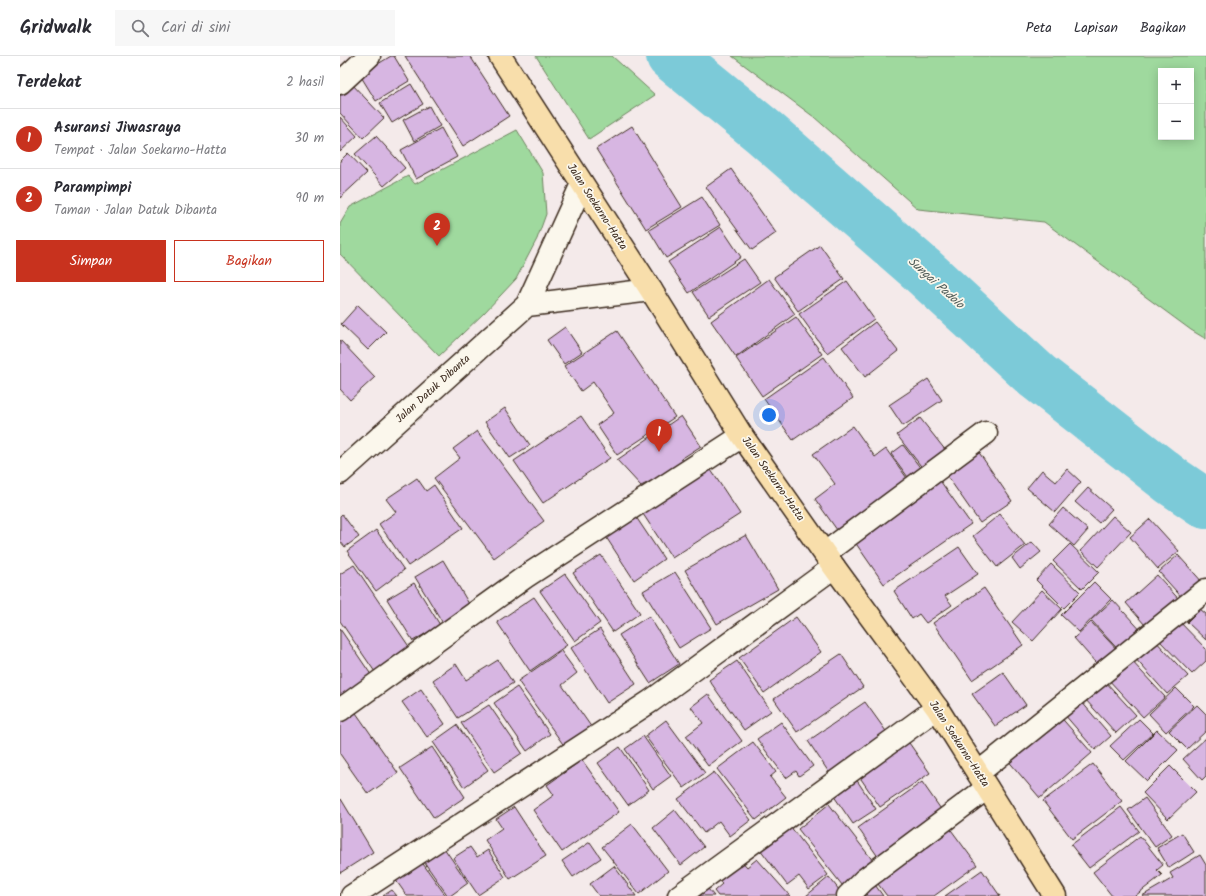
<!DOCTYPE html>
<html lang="id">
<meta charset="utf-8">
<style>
body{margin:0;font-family:Kalam,sans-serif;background:#f7f7f7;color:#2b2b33}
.controls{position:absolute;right:12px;top:12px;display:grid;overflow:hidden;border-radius:0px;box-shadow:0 2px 10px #0003}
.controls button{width:36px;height:36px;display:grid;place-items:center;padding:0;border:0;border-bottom:1px solid #e1e1e2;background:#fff;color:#2b2b33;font:20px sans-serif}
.you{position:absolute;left:429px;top:359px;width:14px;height:14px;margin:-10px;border:3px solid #fff;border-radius:50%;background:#1a73e8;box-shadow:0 0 0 6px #1a73e833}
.badge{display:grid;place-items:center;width:26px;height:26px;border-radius:50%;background:#c8321e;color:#fff;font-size:13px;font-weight:700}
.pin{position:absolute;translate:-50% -33px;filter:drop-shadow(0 1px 2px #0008)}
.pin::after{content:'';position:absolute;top:21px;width:14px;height:12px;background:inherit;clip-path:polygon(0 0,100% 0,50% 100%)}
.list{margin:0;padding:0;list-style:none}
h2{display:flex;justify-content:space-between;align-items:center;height:52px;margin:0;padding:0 16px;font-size:17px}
h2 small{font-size:13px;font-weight:400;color:#7c7c81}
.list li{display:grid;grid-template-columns:26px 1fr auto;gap:12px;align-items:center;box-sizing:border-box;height:60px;padding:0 16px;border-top:1px solid #e1e1e2}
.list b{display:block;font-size:15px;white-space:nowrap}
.list p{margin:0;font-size:13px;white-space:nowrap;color:#7c7c81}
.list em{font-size:13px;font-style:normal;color:#7c7c81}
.actions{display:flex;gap:8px;padding:12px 16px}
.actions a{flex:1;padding:9px 0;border:1px solid #c8321e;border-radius:0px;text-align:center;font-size:14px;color:#c8321e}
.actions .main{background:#c8321e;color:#fff}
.icon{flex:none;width:22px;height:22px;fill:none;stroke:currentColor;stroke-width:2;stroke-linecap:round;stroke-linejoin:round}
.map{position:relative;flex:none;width:866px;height:840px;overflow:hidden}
header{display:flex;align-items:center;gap:24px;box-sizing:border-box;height:56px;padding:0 20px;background:#fff;border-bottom:1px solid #e1e1e2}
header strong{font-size:19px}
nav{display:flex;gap:22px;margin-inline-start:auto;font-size:14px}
.search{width:280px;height:36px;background:#f7f7f7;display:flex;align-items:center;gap:10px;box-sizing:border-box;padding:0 14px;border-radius:0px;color:#7c7c81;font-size:15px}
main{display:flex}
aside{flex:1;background:#fff}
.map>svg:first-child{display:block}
.green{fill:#9fd99e;stroke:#6d825e;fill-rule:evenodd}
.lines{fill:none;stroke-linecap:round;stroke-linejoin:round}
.river{stroke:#7bcad8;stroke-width:50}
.building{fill:#d7b6e2;stroke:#3b2a1e}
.street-casing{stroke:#3b2a1e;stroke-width:25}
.secondary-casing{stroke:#3b2a1e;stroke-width:25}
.highway-casing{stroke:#3b2a1e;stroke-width:25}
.street{stroke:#fbf7ec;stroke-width:22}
.secondary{stroke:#fbf7ec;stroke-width:22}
.highway{stroke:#f8deab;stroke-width:22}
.labels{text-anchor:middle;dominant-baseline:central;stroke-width:3.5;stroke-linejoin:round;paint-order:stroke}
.street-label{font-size:11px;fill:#3b2a1e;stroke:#fbf7ec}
.water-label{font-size:12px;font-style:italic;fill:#4e5a56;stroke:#fbf7ec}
</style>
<header>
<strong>Gridwalk</strong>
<div class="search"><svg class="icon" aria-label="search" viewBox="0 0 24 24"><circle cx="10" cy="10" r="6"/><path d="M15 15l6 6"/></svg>Cari di sini</div>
<nav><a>Peta</a><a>Lapisan</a><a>Bagikan</a></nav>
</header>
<main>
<aside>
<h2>Terdekat<small>2 hasil</small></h2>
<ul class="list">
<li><span class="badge">1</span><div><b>Asuransi Jiwasraya</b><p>Tempat · Jalan Soekarno-Hatta</p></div><em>30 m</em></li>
<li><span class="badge">2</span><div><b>Parampimpi</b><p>Taman · Jalan Datuk Dibanta</p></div><em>90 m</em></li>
</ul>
<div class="actions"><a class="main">Simpan</a><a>Bagikan</a></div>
</aside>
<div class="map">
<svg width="866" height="840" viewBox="0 0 866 840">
<rect width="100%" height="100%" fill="#f4eaea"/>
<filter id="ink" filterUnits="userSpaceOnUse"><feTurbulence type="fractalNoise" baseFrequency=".025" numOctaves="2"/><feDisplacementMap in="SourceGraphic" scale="8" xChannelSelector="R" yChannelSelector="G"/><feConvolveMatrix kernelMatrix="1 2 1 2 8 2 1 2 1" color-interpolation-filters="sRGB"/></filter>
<g filter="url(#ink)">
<path class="green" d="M196,0H272L315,39L249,83Z
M392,0H866V283L851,274L704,166L578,153L474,61ZM821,15H851V81H821Z
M177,74L203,117L206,158L197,183L176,223L144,257L99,300L0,198V168L10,151L68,120L75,128Z"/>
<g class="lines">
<path class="river" d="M331,0L424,76L581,213L697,320L832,425L866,448"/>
</g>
<path class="building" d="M51,0H54L69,25L36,45L20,19Z
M65,0H130L169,60L123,90Z
M11,27L44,62L23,82L0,57V38Z
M71,28L83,48L52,67L40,47Z
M89,50L100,70L74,85L63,64Z
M0,61L17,80L0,96Z
M292,70L342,151L306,173L256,93Z
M101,72L117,101L76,123L61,94Z
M36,80L65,112L44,130L15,98Z
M8,97L27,117L0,142V105Z
M391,113L436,177L412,194L366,131Z
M362,141L380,169L326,202L309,174Z
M381,171L401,201L349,237L328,206Z
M480,189L504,223L458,255L434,221Z
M404,203L420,226L369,260L353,236Z
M429,223L455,258L396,301L371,265Z
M507,225L534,263L487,297L459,258Z
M18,249L46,276L28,294L1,268Z
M456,261L482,298L422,340L396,302Z
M535,266L558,295L525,321L502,291Z
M225,271L242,296L224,308L207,284Z
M277,275L335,361L277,399L257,369L274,357L253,326L241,335L224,310Z
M0,284L35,321L10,344L0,333Z
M484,301L513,342L453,384L424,343Z
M588,323L602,344L563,370L549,349Z
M165,352L190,389L170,402L145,366Z
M241,360L270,402L203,447L174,405Z
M341,360L361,390L341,403L348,407L301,430L277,404Z
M580,362L610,400L587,418L557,379Z
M513,370L535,401L546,393L572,429L502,481L475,443L495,428L473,398Z
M137,375L204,465L154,502L94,422L120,402L113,393Z
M563,389L585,418L573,428L551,398Z
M636,392L672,445L640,467L603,414Z
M369,411L400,458L332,502L301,455Z
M727,413L741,426L715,456L687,432L702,414L716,426Z
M596,419L631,468L544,528L510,479Z
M77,422L86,435L94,429L123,472L68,510L39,468L56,456L46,443Z
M748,432L772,453L759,467L735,446Z
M723,452L748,474L734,490L709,468Z
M2,458L19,481L5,491L0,485V460Z
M660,458L685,489L657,511L633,480Z
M773,460L791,476L758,511L741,495Z
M296,461L324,503L294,524L266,481Z
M810,463L839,495L818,513L790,481Z
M36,474L64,514L36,535L7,495Z
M406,479L438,533L377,568L345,514Z
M692,486L701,496L680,513L672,502Z
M730,488L759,516L742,533L713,505Z
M619,491L638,518L605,540L612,549L586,567L579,558L572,563L554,535Z
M261,499L300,557L273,576L233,517Z
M838,499L864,528L845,545L819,516Z
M103,504L132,553L104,569L75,521Z
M711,508L740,536L724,552L696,524Z
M14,509L70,592L35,616L0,565V518Z
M335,516L371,572L339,592L303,535Z
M225,518L260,567L235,585L200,535Z
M817,519L843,548L811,576L786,547Z
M754,526L771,543L739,576L721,559Z
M74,527L100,569L73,585L47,543Z
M644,532L683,589L632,624L593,567Z
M702,534L722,553L693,585L672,566Z
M194,541L227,589L190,615L157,566Z
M773,544L804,578L782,598L751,564Z
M860,553L866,558V584L847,566Z
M309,560L339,608L310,627L279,579Z
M456,561L481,596L424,637L399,602Z
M836,562L866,593V605L852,618L817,582Z
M751,566L781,598L762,614L734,582Z
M0,573L36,626L0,650Z
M260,573L296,628L267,647L231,592Z
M813,582L848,620L827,638L793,600Z
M221,595L237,617L222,629L252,672L225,691L178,625Z
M501,598L523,631L457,676L434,643Z
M789,602L825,641L803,661L767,622Z
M158,604L173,627L118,662L93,624L116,608L126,624Z
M397,605L431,655L404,674L369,624Z
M663,616L686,649L655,670L632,638Z
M764,624L796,659L776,677L744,642Z
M177,631L210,678L187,695L154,647Z
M836,632L854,650L826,676L809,658Z
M81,633L105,668L87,681L62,646Z
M368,638L402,685L368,710L346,680L363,667L351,651Z
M740,644L771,680L755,694L724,658Z
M525,646L548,678L490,718L468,685Z
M149,649L182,697L154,716L121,667Z
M857,649L866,658V675L847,693L829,675Z
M14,654L58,717L28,738L0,698V663Z
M718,658L752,697L700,742L666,702Z
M799,663L813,677L784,704L770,690Z
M326,664L365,717L344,732L305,680Z
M441,666L473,710L459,720L456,715L446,722L417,683Z
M117,669L148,714L124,731L93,686Z
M817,674L838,694L807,725L786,705Z
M303,680L331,720L313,733L285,693Z
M866,682V720L862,724L843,703Z
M567,684L590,717L540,751L517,717Z
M413,686L436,716L430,721L446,741L416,764L377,713Z
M92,691L125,741L94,762L60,712Z
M280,691L309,734L288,749L258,707Z
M242,704L279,756L222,796L193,754L214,739L207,729Z
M753,708L782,745L732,783L703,745Z
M830,710L856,736L828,763L803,737Z
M374,716L411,764L390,780L379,765L364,777L338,743Z
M514,720L536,753L513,768L491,736Z
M582,726L605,759L541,805L518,772Z
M805,742L832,779L815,791L788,754Z
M1,743L33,796L0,817V744Z
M489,748L537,810L506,834L458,773Z
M174,751L206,800L170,823L145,784L162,772L156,763Z
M781,751L799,775L749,812L731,789Z
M335,754L364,791L341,809L313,772Z
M606,767L637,809L594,840H547L532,820Z
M292,768L328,815L299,838L262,791Z
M450,770L488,819L469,833L459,820L447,829L420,793Z
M842,777L854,796L829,812L817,792Z
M800,780L823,809L817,814L822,819L795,840H772L753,816Z
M250,786L261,802L233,821L222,805Z
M102,789L128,827L110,840H108L82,803Z
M130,791L137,801L148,794L165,821L138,839L113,802Z
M860,799L866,809V840H802L833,822L830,817Z
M400,803L407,811L417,803L450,840H378L374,835L382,828L377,822Z
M81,805L106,840H67L55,823Z
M274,810L296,840H259L250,828Z
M642,814L660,840H605Z
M489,821L503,839L502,840H466Z
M533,826L543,840H514Z
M368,833L374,840H359Z
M52,834L57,840H43Z"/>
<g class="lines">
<defs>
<path id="street" d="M0,27L29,0
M485,497L646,377
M0,654L185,521L402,380
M638,717L866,534
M12,840L311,645L494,511
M339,840L597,652
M508,840L524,824L647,732"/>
<path id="secondary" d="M187,249L242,128
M0,417L187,249L311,234"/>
<path id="highway" d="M160,0L311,234L402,380L494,511L597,652L715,840"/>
</defs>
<use href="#street" class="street-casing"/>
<use href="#secondary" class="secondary-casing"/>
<use href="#highway" class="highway-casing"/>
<use href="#street" class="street"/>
<use href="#secondary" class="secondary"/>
<use href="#highway" class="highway"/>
</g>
</g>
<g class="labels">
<g class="street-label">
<text transform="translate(257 151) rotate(57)">Jalan Soekarno-Hatta</text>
<text transform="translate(93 333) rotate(-42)">Jalan Datuk Dibanta</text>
<text transform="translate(433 423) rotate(55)">Jalan Soekarno-Hatta</text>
<text transform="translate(619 688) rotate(57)">Jalan Soekarno-Hatta</text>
</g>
<g class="water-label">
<text transform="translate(596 227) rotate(42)">Sungai Padolo</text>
</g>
</g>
</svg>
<div class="controls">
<button>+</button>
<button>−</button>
</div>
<div class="you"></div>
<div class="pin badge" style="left:319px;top:396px">1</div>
<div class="pin badge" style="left:97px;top:190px">2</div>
</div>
</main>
